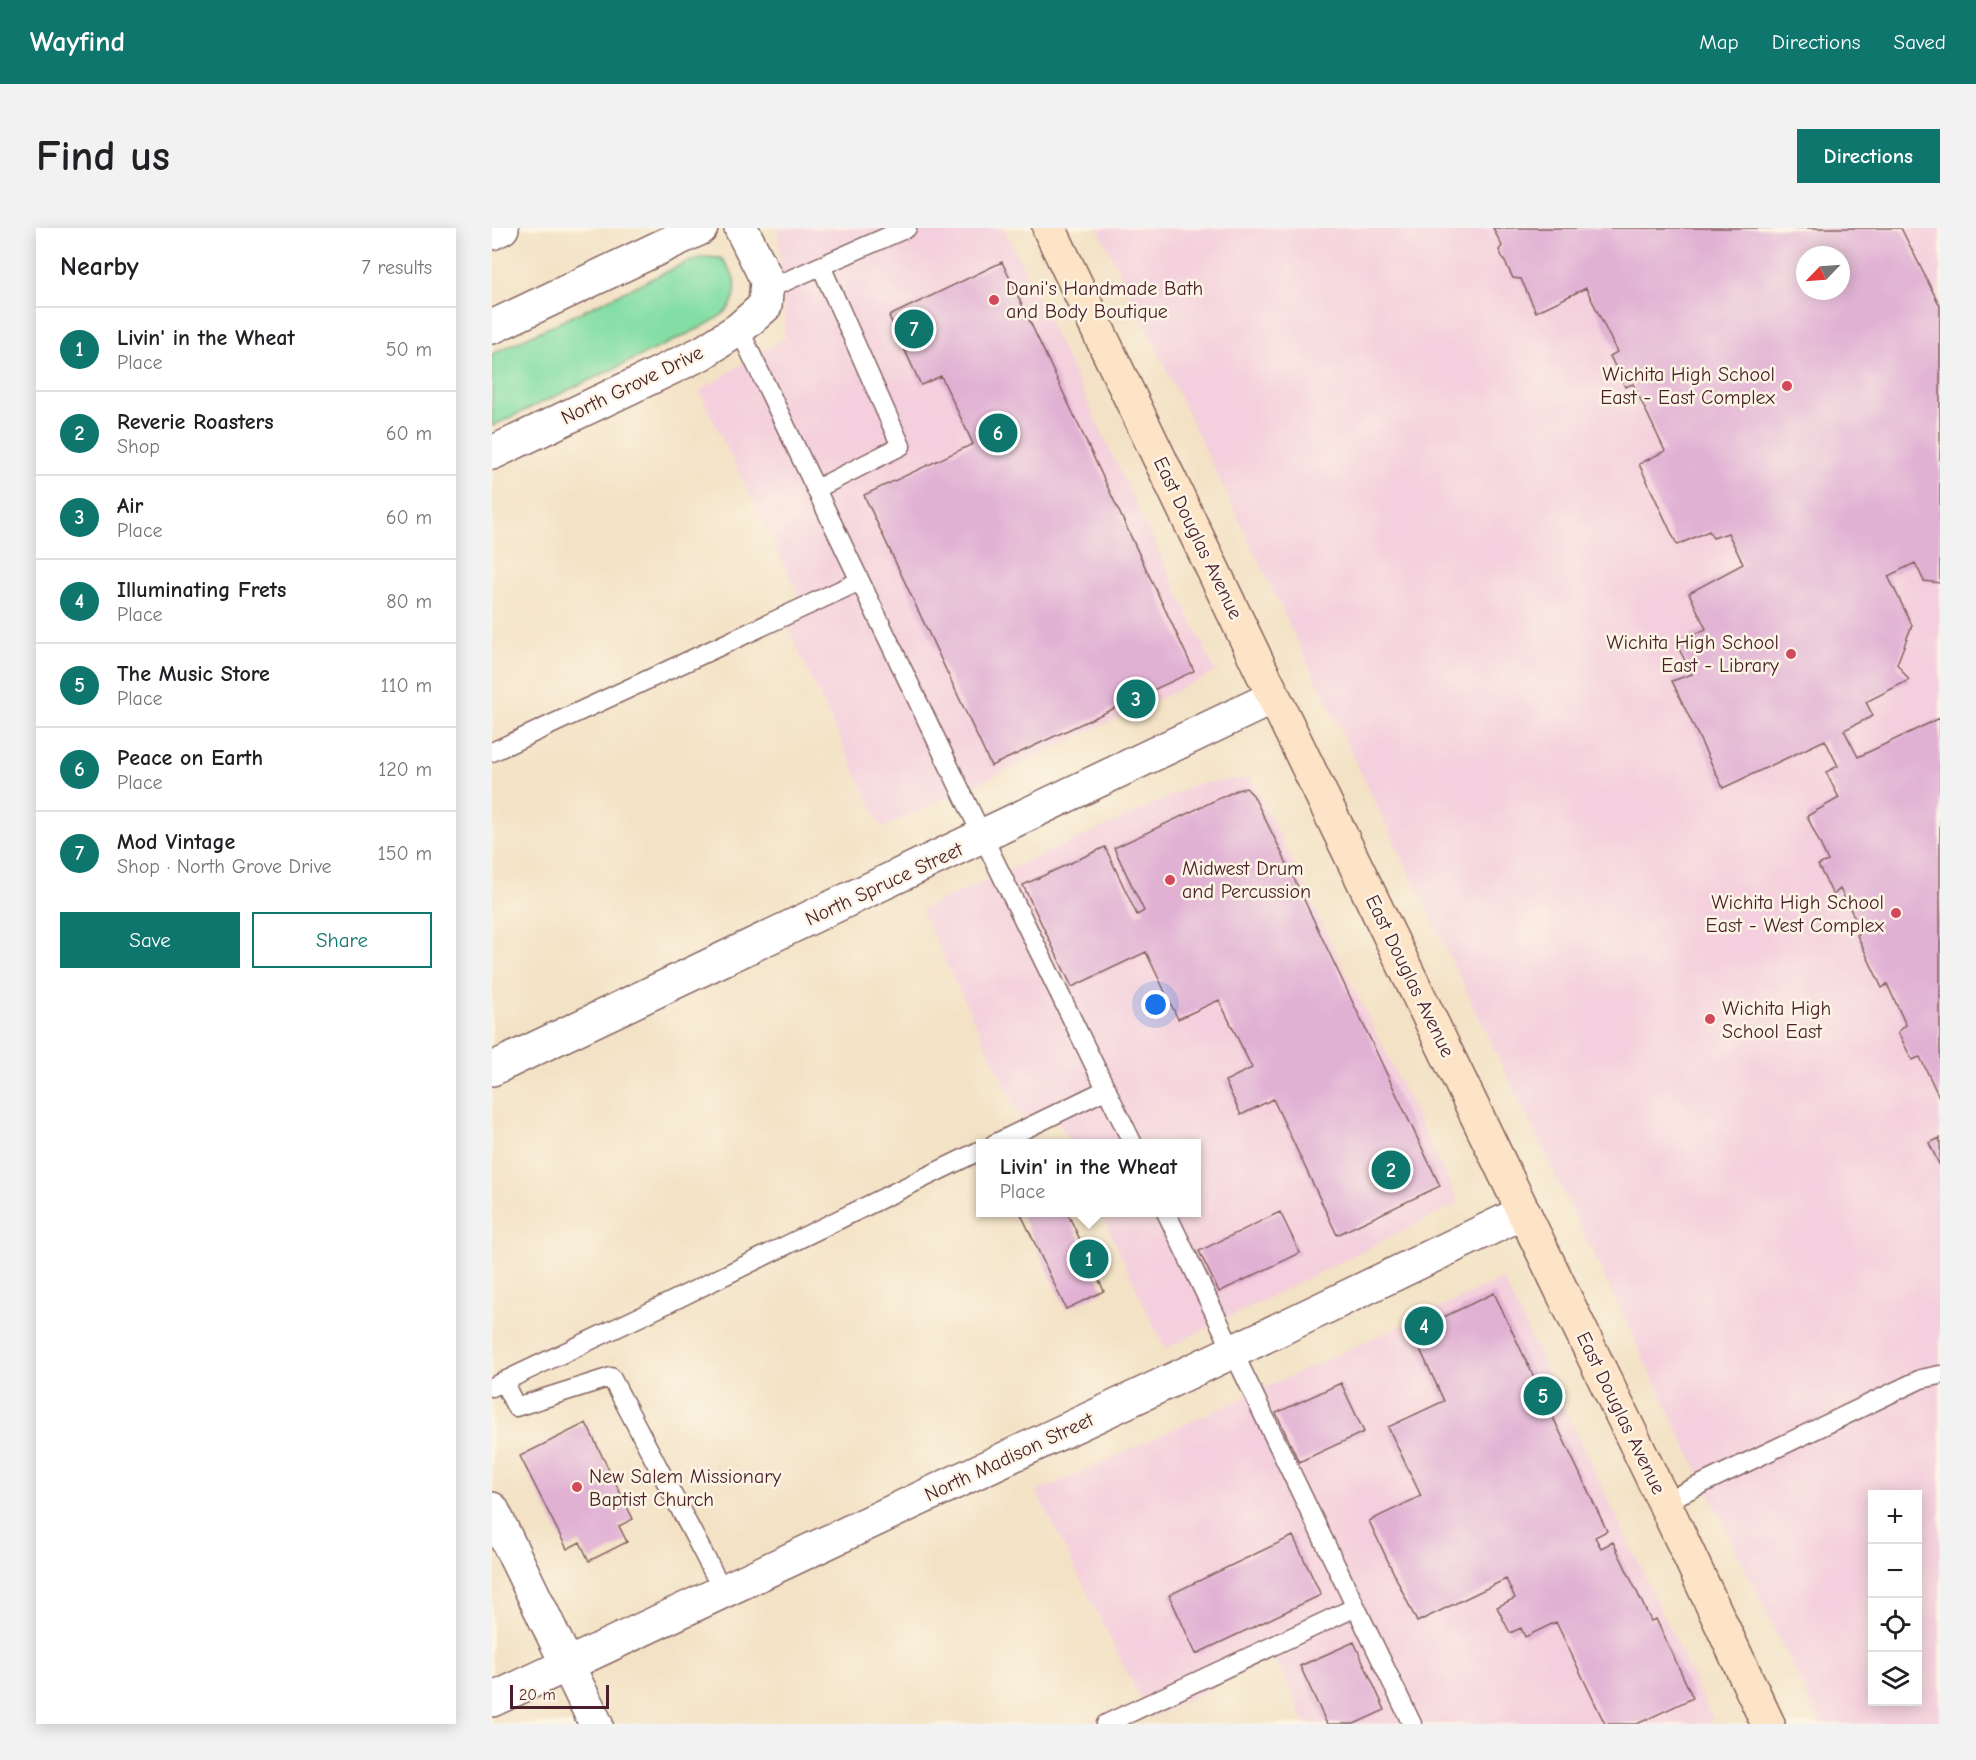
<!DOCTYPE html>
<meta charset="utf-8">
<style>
body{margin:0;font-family:"Comic Neue",sans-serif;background:#f2f2f2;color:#202124}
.controls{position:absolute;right:18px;bottom:18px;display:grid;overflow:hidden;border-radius:0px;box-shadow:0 3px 15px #0003}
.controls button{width:54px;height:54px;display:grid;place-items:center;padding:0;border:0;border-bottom:2px solid #e0e0e0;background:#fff;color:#202124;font:30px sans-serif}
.compass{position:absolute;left:1304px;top:18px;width:54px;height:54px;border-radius:50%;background:#fff;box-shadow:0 3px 15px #0003;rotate:245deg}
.scale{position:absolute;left:18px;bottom:15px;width:99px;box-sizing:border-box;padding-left:6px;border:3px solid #4a1f2b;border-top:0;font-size:16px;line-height:21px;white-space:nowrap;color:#4a1f2b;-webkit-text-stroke:4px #fcf5e5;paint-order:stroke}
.you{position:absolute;left:664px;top:777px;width:21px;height:21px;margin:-15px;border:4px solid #fff;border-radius:50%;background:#1a73e8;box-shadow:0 0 0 9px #1a73e833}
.badge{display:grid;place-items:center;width:39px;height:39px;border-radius:50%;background:#0f766e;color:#fff;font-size:20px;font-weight:700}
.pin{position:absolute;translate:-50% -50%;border:3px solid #fff;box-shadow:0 2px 6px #0006}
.popup{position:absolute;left:484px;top:911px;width:225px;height:78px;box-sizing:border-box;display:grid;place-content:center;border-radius:0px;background:#fff;filter:drop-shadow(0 2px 4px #0005);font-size:20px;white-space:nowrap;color:#757577}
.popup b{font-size:22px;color:#202124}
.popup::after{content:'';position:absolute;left:50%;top:100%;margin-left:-12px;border:12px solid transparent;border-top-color:#fff}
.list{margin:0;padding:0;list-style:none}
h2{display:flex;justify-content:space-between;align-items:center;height:78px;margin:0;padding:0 24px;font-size:26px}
h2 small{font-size:20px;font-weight:400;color:#757577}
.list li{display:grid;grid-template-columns:39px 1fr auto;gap:18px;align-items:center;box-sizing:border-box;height:84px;padding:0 24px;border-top:2px solid #e0e0e0}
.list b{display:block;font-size:22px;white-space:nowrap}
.list p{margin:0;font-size:20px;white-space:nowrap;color:#757577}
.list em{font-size:20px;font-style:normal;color:#757577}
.actions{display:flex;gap:12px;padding:18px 24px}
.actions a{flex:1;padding:14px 0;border:2px solid #0f766e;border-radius:0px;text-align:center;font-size:21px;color:#0f766e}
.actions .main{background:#0f766e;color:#fff}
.icon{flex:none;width:33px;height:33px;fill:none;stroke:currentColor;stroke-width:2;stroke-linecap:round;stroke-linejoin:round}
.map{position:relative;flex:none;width:1448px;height:1496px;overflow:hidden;border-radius:0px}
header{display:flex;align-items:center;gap:36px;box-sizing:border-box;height:84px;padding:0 30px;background:#0f766e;color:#fff}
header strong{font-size:28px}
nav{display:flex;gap:33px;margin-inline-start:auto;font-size:21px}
.intro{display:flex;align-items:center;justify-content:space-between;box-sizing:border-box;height:144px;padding:0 36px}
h1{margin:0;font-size:42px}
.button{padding:15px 27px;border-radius:0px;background:#0f766e;color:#fff;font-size:21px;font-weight:700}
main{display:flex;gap:36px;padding:0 36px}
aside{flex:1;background:#fff;border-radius:0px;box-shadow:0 3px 15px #0003}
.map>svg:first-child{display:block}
.built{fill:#f4cfdd;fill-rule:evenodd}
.green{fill:#83dea5;stroke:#667e68;stroke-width:1.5}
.building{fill:#e1b1d4;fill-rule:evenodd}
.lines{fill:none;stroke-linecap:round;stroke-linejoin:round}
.service-casing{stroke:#856361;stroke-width:21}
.minor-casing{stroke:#856361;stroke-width:36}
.tertiary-casing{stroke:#856361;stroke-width:36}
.secondary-casing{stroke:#856361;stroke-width:36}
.service{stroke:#fff;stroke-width:18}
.minor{stroke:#fff;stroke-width:33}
.tertiary{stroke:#fff;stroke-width:33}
.secondary{stroke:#fee4c6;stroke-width:33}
.poi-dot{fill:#d1495b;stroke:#fcf5e5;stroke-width:2}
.labels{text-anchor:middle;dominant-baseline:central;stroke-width:5;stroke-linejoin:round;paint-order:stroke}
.poi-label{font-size:20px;fill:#4a1f2b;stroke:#fcf5e5;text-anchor:start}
.street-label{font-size:20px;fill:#4a1f2b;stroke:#fcf5e5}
</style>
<header>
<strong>Wayfind</strong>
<nav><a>Map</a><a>Directions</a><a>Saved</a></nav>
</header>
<div class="intro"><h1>Find us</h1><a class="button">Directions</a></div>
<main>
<aside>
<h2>Nearby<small>7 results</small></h2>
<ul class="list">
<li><span class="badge">1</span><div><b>Livin' in the Wheat</b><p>Place</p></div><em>50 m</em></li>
<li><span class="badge">2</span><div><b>Reverie Roasters</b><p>Shop</p></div><em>60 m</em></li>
<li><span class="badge">3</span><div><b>Air</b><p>Place</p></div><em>60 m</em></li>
<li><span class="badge">4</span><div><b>Illuminating Frets</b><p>Place</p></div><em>80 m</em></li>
<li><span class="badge">5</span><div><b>The Music Store</b><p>Place</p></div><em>110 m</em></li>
<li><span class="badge">6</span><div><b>Peace on Earth</b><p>Place</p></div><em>120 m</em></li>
<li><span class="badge">7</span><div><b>Mod Vintage</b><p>Shop · North Grove Drive</p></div><em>150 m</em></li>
</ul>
<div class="actions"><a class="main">Save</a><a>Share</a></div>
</aside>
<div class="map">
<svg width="1448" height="1496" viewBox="0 0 1448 1496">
<rect width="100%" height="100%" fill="#fcf5e5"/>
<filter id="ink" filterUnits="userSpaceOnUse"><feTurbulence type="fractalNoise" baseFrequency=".0167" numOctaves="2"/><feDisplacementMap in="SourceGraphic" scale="12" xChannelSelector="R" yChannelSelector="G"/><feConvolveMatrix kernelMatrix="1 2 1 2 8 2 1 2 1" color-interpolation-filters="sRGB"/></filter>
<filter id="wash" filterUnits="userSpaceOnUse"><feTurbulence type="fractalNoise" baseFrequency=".008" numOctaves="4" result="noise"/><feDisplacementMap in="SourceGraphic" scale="24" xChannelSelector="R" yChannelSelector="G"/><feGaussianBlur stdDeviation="1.35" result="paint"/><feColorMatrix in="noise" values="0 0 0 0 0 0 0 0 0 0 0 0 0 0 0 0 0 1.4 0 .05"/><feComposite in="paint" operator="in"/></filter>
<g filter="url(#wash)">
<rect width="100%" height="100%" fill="#f3e2c5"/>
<path class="built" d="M285,0H512L724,444L390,600L286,380L307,368L207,163L293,110L288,23Z
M606,0H1448V1496H1328ZM1313,27H1349V63H1313ZM1380,1266H1426V1474H1380Z
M759,550L967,975L673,1121L609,985L705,984V916L577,915L563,886L529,891L429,682L705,556Z
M1011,1051L1221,1492L1214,1496H814L782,1430L658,1490L545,1264Z"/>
<path class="green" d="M211,29L229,30C243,45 250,62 236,81C230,89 216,95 208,100L0,198V126L193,35Z"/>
<g id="blocks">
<path class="building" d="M1001,0H1409L1448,78V355L1432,353L1423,335L1396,348L1420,397L1405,436L1417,452L1374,474L1381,488L1352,502L1366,529L1448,490V871L1428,829L1420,832L1406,804L1414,797L1395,756L1390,760L1365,707L1370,704L1348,661L1341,667L1326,637L1336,633L1315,588L1347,570L1334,544L1346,538L1333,512L1231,560L1180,453L1200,446L1184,415L1214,401L1197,365L1251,336L1236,305L1221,310L1217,303L1185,317L1147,236L1173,223L1141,156L1133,159L1118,128L1125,124L1094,60L1044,84L1029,51L1021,50L1007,22L1010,18ZM1313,27H1349V63H1313Z
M510,34L702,443L499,538L372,267L481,216L449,148L429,157L397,88Z
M754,560L761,567L787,619L948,958L845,1007L781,871L749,887L733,853L760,840L727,772L686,791L654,724L580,759L531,657L613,619L645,687L652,683L622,620L745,562Z
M1448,910V938L1437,915Z
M528,984H575L612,1063L574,1081Z
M788,984L808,1025L727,1064L707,1023Z
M1002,1065L1115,1303L1103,1309L1109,1320L1121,1314L1159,1393L1164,1391L1201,1470L1145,1496H1113L1064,1394L1033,1409L1029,1400L1018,1405L1005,1379L1023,1370L1014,1351L925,1394L877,1293L929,1268L896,1199L952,1173L920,1104Z
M849,1155L872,1204L807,1234L784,1185Z
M94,1195L141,1291L127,1298L135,1314L97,1333L88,1314L75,1321L28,1228Z
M801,1308L829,1367L704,1426L677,1367Z
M862,1414L893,1482L862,1496H835L808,1438Z"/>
</g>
</g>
<g filter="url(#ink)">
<use href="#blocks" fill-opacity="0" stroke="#856361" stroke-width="1.5"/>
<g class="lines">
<defs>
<path id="service" d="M274,62L415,0
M247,101L491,609L641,916
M324,261L409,218L329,38
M0,524L368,353
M502,916L615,861
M674,984L920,1496
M11,1153L24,1179L119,1149L231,1363
M0,1159L160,1083L489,922
M1172,1274L1429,1151L1448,1147
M614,1496L864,1379"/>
<path id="minor" d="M0,225L210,125L247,101L273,78L275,52L249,0
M0,841L782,469
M0,1472L742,1123L1032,984"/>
<path id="tertiary" d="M0,5L10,0
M0,99L209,0
M0,1281L104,1496"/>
<path id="secondary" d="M557,0L782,469L1172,1274L1276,1496"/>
</defs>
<use href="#service" class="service-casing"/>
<use href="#minor" class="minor-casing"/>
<use href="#tertiary" class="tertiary-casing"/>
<use href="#secondary" class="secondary-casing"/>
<use href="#service" class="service"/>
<use href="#minor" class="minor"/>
<use href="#tertiary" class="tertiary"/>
<use href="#secondary" class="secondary"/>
</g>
</g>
<g class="poi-dot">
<circle cx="502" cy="72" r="6"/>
<circle cx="1295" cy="158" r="6"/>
<circle cx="1299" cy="426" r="6"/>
<circle cx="678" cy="652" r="6"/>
<circle cx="1404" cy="685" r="6"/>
<circle cx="1218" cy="791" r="6"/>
<circle cx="85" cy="1259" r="6"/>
</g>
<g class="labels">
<g class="poi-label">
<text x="514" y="60">Dani's Handmade Bath<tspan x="514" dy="23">and Body Boutique</tspan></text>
<text x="1283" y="146" text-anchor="end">Wichita High School<tspan x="1283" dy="23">East - East Complex</tspan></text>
<text x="1287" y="414" text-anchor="end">Wichita High School<tspan x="1287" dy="23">East - Library</tspan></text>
<text x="690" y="640">Midwest Drum<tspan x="690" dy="23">and Percussion</tspan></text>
<text x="1392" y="674" text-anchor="end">Wichita High School<tspan x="1392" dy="23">East - West Complex</tspan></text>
<text x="1230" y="780">Wichita High<tspan x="1230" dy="23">School East</tspan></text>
<text x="97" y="1248">New Salem Missionary<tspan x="97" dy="23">Baptist Church</tspan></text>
</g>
<g class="street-label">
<text transform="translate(140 157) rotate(-26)">North Grove Drive</text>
<text transform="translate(706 310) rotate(64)">East Douglas Avenue</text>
<text transform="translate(392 656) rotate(-25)">North Spruce Street</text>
<text transform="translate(918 748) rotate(64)">East Douglas Avenue</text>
<text transform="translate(1129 1185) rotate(64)">East Douglas Avenue</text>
<text transform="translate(517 1229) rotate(-25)">North Madison Street</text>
</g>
</g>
</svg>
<div class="controls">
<button>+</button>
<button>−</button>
<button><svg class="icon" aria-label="locate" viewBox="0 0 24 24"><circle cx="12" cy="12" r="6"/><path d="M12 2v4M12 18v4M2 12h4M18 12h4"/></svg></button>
<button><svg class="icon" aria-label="layers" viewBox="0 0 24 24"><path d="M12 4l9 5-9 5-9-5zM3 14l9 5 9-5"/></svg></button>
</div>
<svg class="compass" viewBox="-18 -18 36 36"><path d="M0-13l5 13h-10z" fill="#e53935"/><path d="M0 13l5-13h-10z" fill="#757577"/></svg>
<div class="scale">20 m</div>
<div class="you"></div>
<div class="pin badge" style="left:597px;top:1031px">1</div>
<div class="popup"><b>Livin' in the Wheat</b>Place</div>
<div class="pin badge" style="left:899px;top:942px">2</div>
<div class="pin badge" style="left:644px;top:471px">3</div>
<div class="pin badge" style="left:932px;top:1098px">4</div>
<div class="pin badge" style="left:1051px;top:1168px">5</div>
<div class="pin badge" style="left:506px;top:205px">6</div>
<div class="pin badge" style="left:422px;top:101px">7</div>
</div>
</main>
